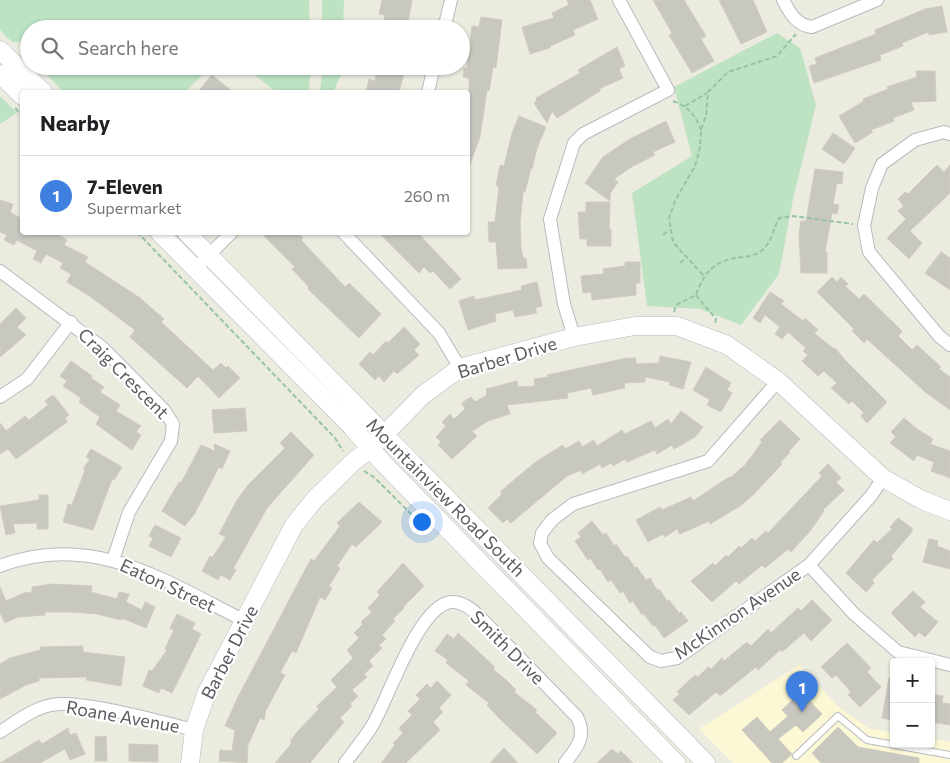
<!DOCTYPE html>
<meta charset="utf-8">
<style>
body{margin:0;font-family:Commissioner,sans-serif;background:#f6f6f6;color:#202124}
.controls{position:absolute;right:15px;bottom:15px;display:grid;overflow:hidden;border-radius:5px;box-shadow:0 1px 4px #0004}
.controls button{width:45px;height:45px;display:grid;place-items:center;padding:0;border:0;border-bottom:1px solid #e0e0e0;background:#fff;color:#202124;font:25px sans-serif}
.you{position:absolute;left:421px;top:521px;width:18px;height:18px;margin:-12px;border:4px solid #fff;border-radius:50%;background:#1a73e8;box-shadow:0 0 0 8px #1a73e833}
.badge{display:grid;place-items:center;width:32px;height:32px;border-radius:50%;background:#e4532e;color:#fff;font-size:16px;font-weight:700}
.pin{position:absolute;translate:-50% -41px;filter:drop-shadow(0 1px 2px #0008)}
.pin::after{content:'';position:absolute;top:26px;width:18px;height:15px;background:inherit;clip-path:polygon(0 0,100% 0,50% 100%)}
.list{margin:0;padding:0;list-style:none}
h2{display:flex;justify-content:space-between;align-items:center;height:65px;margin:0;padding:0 20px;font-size:21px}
h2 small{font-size:16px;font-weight:400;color:#757577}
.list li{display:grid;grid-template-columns:32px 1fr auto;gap:15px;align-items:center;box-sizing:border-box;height:80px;padding:0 20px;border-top:1px solid #e0e0e0}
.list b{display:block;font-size:19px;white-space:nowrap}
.list p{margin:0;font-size:16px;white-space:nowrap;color:#757577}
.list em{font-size:16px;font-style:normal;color:#757577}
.icon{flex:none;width:28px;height:28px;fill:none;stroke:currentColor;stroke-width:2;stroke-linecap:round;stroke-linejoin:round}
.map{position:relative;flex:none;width:950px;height:763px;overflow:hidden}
.search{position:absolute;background:#fff;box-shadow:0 1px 4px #0004;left:20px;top:20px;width:450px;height:55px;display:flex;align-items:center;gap:12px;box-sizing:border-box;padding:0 18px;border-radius:28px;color:#757577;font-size:19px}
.panel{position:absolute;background:#fff;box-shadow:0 1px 4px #0004;left:20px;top:90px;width:450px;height:145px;border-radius:5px}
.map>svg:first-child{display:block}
.commercial{fill:#fcf8d5}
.green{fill:#bde3c2}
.building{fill:#c8c7c0;stroke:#d0cdbf}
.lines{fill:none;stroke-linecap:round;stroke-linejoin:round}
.lane-casing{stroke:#b8babf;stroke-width:8}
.street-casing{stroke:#b8babf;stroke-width:14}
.secondary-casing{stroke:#b9bbc2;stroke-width:19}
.path{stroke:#96c4a8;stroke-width:2;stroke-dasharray:5 2.5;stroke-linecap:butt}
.lane{stroke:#fff;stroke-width:6}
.street{stroke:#fff;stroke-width:12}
.secondary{stroke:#fff;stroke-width:18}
.labels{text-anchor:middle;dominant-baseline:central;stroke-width:4.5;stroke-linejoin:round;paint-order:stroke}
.street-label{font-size:18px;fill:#595c61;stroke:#fff}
</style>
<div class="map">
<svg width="950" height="763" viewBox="0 0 950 763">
<rect width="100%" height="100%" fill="#ecebe0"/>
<path class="commercial" d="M799,665L839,707L868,728L894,733V744H931V739L950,742V763H733L699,729Z"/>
<path class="green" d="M0,0H309L310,29H29V56L19,42H12L0,30Z
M322,0H344L343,29H322Z
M777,33L800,48L816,105L793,199L779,274L741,325L700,309L647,306L632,193L692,156L674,87Z
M38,66H212L185,92H64Z
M244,66H311L309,89L307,92H276Z
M323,66H341V75L333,92H320Z
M0,96L17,113L0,124Z"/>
<path class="building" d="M382,0H412L407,29H383L385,15L379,14Z
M567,0H590L598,19L573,30L575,35L550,46V48L530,54L522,27L554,18L552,13L569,5Z
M653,0H684L706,36L701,39L714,61L692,73L669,35L672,33Z
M719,0H753L767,32L741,44Z
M942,6L947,32L929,35L928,32L902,43L903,46L880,55L881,60L814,83L809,66L817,64L815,58L876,34L875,30L925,9Z
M481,17L502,20L496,68L493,67L489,91L487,90L480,137L469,167V78L463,77L464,68H467L472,26L479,27Z
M617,47L625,66L619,69L623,78L599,89L600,91L557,118L552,111L547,123L534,103L537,100L536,98L580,73L578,70Z
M378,66H406L399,92H366L369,79L375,81Z
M916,71H935L936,101L911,102L914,110L893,118L894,121L871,130L873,132L855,143L839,116L864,101L863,99L888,89L887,87L917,77Z
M212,75L233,92H198Z
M519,116L546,127L537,148L532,169L531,168L525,192H523L520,223L521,248L523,258H526L527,268L498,269L496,242H489L488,222H495L499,186H496L500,165L504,166L512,133Z
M666,121L675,142L653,152L655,155L633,166L614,179L618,182L610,194V201L585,183L603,157L630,139Z
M833,133L855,148L844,164L822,149Z
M937,165L944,172L950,165V193L910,231L922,243L909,259L887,238L906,219L898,211L904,206L898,199L905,192L908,194Z
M815,169L843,172L842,184L837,183L833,204L839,205L837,214L832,213L825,252H827V273H801L799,235L801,221H806Z
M0,200L13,204L10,212L22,219V232H53L67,240L64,245L88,257L85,262L140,298L164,319L161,322L213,370L221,363L226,368L228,366L240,378L219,398L198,376L187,388L130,337L135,330L91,297L67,282L71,274L60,268L63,263L46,254L41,263L33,259L37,251L17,240L14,245L4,240L7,235L0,232Z
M586,202H610L609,229H611V246H587V239H580L578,212H586Z
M260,232H298L303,238L301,240L345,287L349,283L381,314L359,338L308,289L309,287L292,269L295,267Z
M378,232H417L461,279L450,289L433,271L430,273L424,267L419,273Z
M941,252L950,258V290L925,273Z
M625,262H640V283H636V295L592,300L591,292L583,293L581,276L604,274L603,269L625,266Z
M832,277L837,282L841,277L848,284L845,286L859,299L864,294L902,331L898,336L912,350L917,345L941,367L939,369L950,377V410L924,391L867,339L864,343L852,331L854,329L817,292Z
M537,282L542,306L535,308L537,313L515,317L513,310L495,314L496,321L468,330L459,301L474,296L475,300L522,290L521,286Z
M770,292L784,301L781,304L803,321L805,318L818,330L814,333L834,349L835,348L845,360L887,402L867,423L861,416L864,413L852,401L849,404L831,388L837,383L824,371L818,376L802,361L808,355L803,351L806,348L788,332L782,339L775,334L780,327L765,315L760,323L753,318Z
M16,308L26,318L17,327L26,335L0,357V324Z
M404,327L420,344L414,350L419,355L397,374L394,371L384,382L379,376L375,380L359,364L370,352L373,355L386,341L388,343Z
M660,356L691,362L683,389L669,385L670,382L645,377V382L624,383L625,388L593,395L591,388L567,393L568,398L507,405L510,414L488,421L472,431L477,436L452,459L438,445L441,442L436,437L446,426L442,422L450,414L454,419L465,409L462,403L471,397L475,402L487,395L486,389L517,381L518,387L535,386L534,379L548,377L547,375L627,358H636V364L659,363Z
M71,361L92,376L91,378L104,387L100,392L120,405L116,411L141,426L136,432L141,435L132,450L96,424L100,417L79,402L81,398L63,386L67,381L60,376Z
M706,367L731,383L727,390L732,393L721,412L707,405L710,400L693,390Z
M51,396H54L69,415L65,418L67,422L16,459L8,449L0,454V423L6,431L25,416L29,420L48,405L45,401Z
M245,408L247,431L214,433L212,410Z
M681,411L703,427L695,437L674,449L672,445L657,454L655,450L627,462L625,459L613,466L611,463L602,468L600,464L582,474L581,470L567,476L511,523L507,519L503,523L488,508L502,494L500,492L521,474L537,461L563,445L565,449L579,441L582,447L594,440L597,446L622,430L625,434L651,421L655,428L668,419L671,424Z
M904,418L917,429L933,439L930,444L950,451V478L931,471L934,462L917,455L914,461L890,443L896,437L891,432Z
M780,420L800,439L789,451L790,452L780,463L782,464L753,495L740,506L710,524L709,521L680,534L677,529L665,537L663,534L648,542L636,520L660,507L662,510L691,497L693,501L729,477L730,478L745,465L762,442L760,440Z
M291,432L314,455L267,508L233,569L236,570L230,580L221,575L218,580L202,571L210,556L212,558L226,537L219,534L237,500L249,484L285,448L280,443Z
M214,444L230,451L222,469L219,467L195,513L185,526L162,511L179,482L181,483L201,445L215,451Z
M91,449L122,467L114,480L112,479L93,530L63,522L68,504L72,505L85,470L83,469L90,459L86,457Z
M828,464L841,478L836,482L844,490L823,510L824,511L810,531L791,552L788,549L765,568L762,565L739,584L736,581L712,602L691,581L713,563L715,566L726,555L728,557L739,546L741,548L752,538L755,541L766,531L768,533L822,476L819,473Z
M39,495H48V529H37V523L13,524L15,533L6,535L0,506L39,500Z
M359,502L382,522L356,547L352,544L337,566L340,568L329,586L332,588L325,600L320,597L296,653L292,651L280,673L285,675L266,710L264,720L260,718L248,745L247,763L219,761L220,750L232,751L235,730L225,726L238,697L306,568L311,559L314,561L340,526L337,523Z
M898,518L912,528V532L891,556L893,559L872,580L874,583L866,592L846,573L874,540L877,543L892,529L890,527Z
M592,521L603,535L606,533L614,546L616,544L625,557L627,556L635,568L637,567L646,580L650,578L657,590L659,589L667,601L669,600L679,613L681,612L688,621L664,638L655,625L653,626L643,613L642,615L633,601L630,603L623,591L620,593L611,580L608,582L600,569L598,570L590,558L588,560L575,541L581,537L578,533Z
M155,525L181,538L171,557L149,546L153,538L149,536Z
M929,539L938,541L937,546L950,551V569L923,562Z
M403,563L424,586L403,607L404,608L393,619L395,621L382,635L386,639L379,645L382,648L369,661L373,666L364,674L367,677L352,690L358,696L350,704L352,706L340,718L344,722L310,763H275L292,743L290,741L298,731L319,709L317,706L337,687L331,680L353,658L347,650L359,638L354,633L363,624L361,622L372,612L368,608L380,595L377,592Z
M52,584L92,586L91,592L117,599L119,592L129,594L126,602L142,610L145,602L155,607L146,628L122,618V620L97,614L72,612H45V615L18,617L5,623L0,613V587L6,601L24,593L32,592V587Z
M913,591L925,602L920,607L938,622L925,637L919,632L915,637L891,613Z
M812,600L832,620L811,641L804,633L782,652L780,650L758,670L756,667L720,696L716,692L689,715L673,700L680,694L677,692L695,675L698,677L708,667L711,669L722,658L724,661L747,642L751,646L768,629L771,633L798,608L801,611Z
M177,614L195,623L192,629L201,634L172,693L161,688L159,693L143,686L149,670L152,671L167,650L165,649L174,630L170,628Z
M458,633L495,667L493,669L506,680L516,690L514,692L537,710L535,712L557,733L537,754L501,720L487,705L489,703L466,685L469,681L446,663L448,660L435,651L447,634L454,639Z
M847,643L871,668L867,672L881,687L860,707L848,695L851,692L836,675L832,678L821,667Z
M83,646V652L125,657L121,686L86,680L87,677L39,678V681L26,685L0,699V664L10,658L41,650L40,647Z
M889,678H894V720L882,718Z
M437,681L451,695L439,708L443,712L433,722L440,730L406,763H381L395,745L393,743L403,733L399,728L412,715L408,711L420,699L416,695L427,684L431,688Z
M801,692L822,714L803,732L796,725L778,739L792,754L782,763H772L742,730L757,717L770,732L788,716L782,710Z
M931,694L943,696L942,703L950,704V725L931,722Z
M838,727L858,747L919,758V763H821L812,753Z
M68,728L70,735L76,733L85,754L70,760L65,749L40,763H0L39,740L42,744Z
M106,736L107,761H95V737Z
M129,744L158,745V762L129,761Z
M504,748L518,763H490Z
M612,749L618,754L621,751L633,763H597Z"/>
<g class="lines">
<defs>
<path id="lane" d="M796,756L838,716L867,740L950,755"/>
<path id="street" d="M783,0C790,13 796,25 812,27L877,0
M444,29L451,0
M428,92L434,66
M950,134L944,132L915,140L882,164L872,188L864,226L869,252L939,336L950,345
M343,232L439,333L460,368
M196,268L232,232
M0,271L103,348L164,410L173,424L171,441L129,512L113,560
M574,337L564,304L550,219L574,143L583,134L668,90L619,0
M778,381L708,461L573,504L552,520L542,533L540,543L548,558L650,657L661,661L677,658L809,565L871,496L883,478
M0,397L27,379L71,322
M809,565L854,614L898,652L950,665
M0,566C93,531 165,581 245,621
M0,732C16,722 32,709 51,705C80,699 161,722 194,730
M345,763C354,751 364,739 372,726C389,698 418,606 451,602C462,601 471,609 478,615L577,717C587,736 577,748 565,763"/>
<path id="secondary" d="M0,50L43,92
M0,74L22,96
M159,232L352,427L384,464L676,763
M186,232L706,763
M190,763L194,730L207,692L294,525L315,499L354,461L370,449L423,395L460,368L574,337L635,326H677L727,345L778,381L883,478L922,500L950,511"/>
</defs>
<use href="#lane" class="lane-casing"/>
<use href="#street" class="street-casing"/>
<use href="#secondary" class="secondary-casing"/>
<path class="path" d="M673,101C689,107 695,115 701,130
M685,106L707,93
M15,108L22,116
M137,232L335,438L343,451
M663,235L669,230
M680,263L686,258
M703,275L673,242L669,218L675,201L695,166L700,148L701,130L706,116L708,92L728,72L777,56L796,34
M696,295L716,319L715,324
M674,312L676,305L696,295C703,275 712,262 735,258C742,257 751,257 758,253C772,245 772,231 779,218L793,216L853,224
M364,471L375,478L414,517"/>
<use href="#lane" class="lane"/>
<use href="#street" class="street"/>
<use href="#secondary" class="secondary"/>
</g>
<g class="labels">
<g class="street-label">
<text transform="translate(507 357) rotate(-17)">Barber Drive</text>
<text transform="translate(124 373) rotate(45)">Craig Crescent</text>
<text transform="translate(446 497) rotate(45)">Mountainview Road South</text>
<text transform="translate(168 585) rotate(25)">Eaton Street</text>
<text transform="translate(737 613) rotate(-34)">McKinnon Avenue</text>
<text transform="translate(508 647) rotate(45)">Smith Drive</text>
<text transform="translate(229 652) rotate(-63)">Barber Drive</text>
<text transform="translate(123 716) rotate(10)">Roane Avenue</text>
</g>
</g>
</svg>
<div class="controls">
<button>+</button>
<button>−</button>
</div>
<div class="you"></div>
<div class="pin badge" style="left:802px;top:712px;background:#3f7fe0">1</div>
<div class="search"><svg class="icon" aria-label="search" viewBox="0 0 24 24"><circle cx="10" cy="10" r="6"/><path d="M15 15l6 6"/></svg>Search here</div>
<section class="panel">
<h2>Nearby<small></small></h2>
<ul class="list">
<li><span class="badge" style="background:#3f7fe0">1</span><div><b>7-Eleven</b><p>Supermarket</p></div><em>260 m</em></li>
</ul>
</section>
</div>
